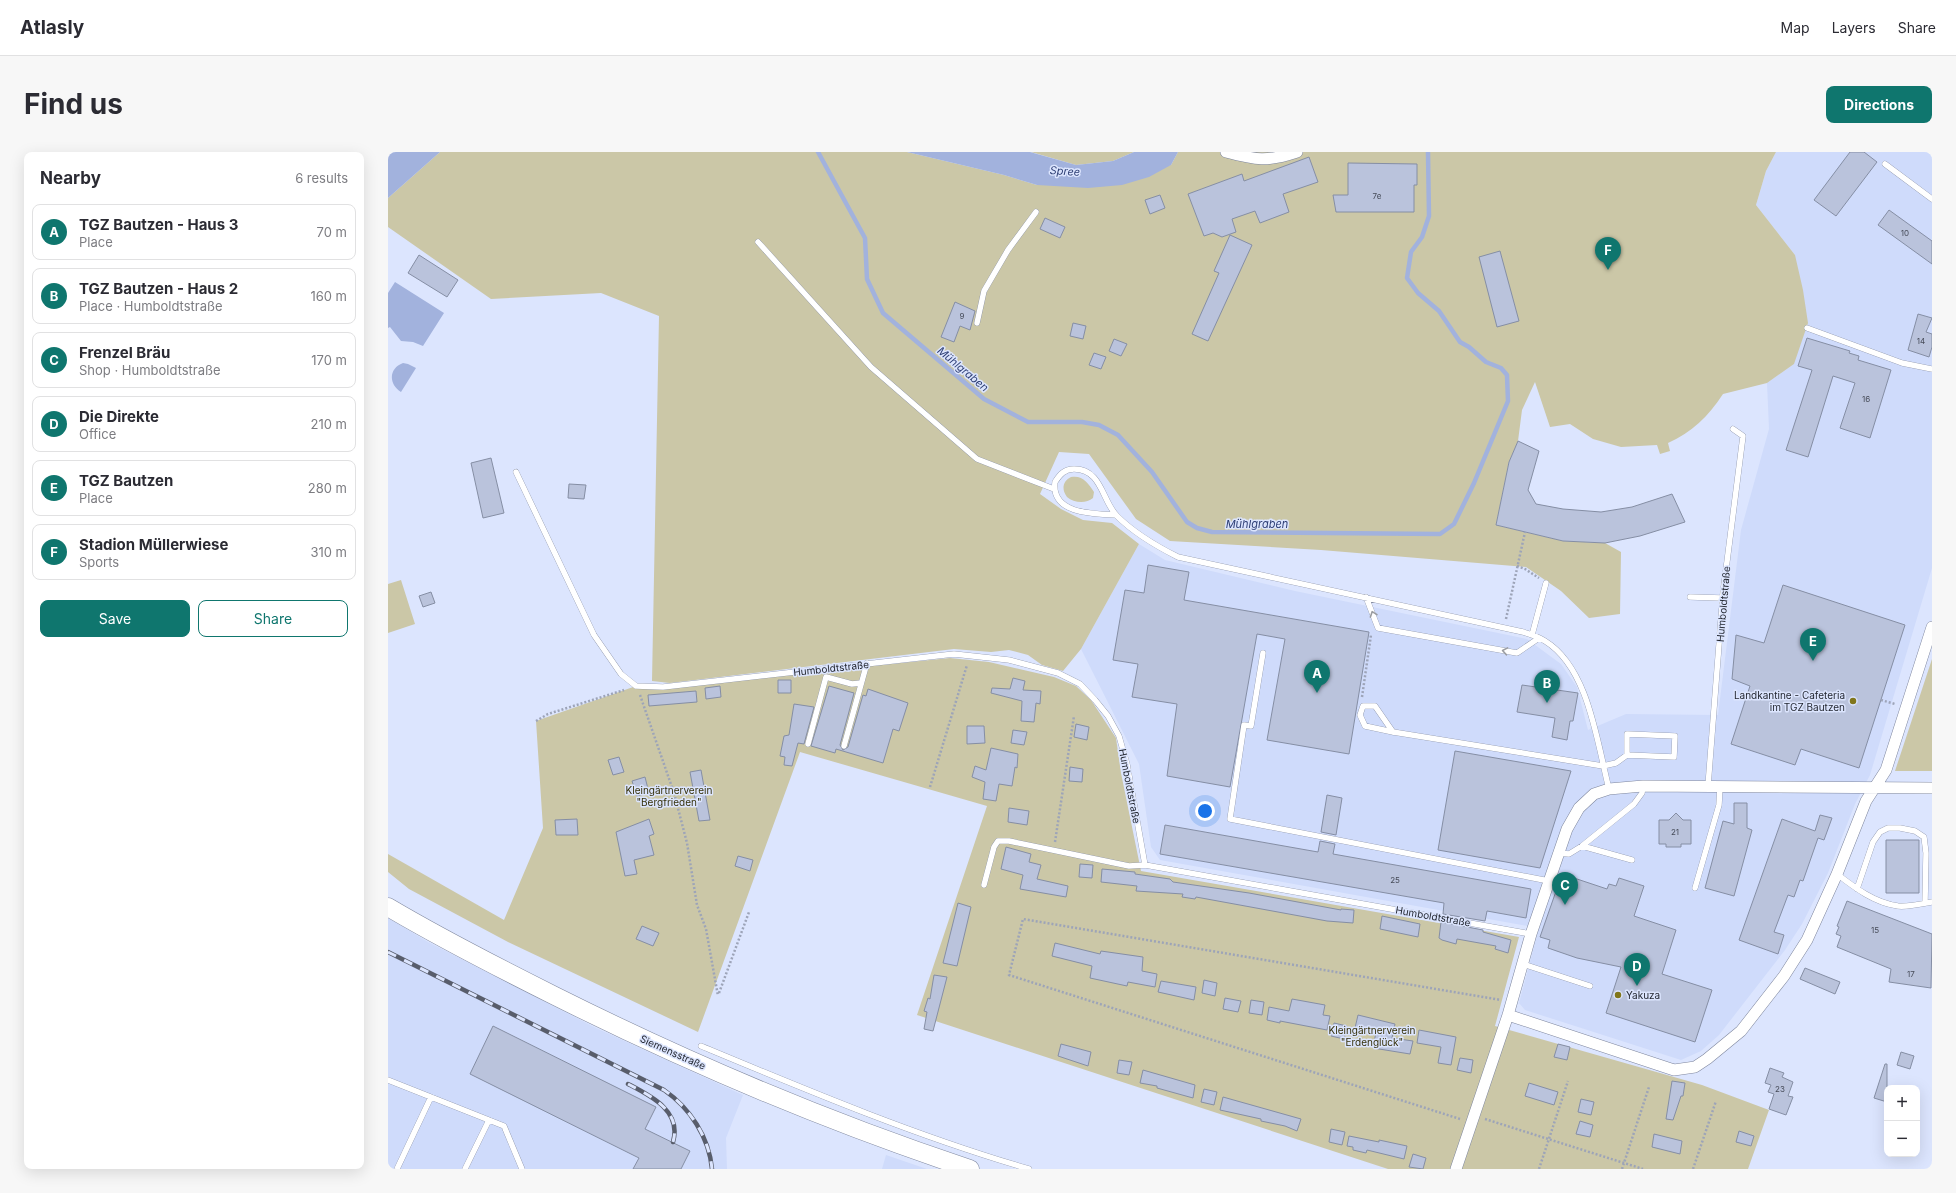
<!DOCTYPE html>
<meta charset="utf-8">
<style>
body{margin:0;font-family:Inter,sans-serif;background:#f7f7f7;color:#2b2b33}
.controls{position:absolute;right:12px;bottom:12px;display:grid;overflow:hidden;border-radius:8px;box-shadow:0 4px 16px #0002}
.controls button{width:36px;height:36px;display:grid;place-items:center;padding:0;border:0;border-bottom:1px solid #e1e1e2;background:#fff;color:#2b2b33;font:20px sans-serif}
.you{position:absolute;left:817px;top:659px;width:14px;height:14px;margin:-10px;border:3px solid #fff;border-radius:50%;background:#1a73e8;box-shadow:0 0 0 6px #1a73e833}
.badge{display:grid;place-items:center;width:26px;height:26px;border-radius:50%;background:#0f766e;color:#fff;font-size:13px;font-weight:700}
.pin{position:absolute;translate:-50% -33px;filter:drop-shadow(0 1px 2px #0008)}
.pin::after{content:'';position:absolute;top:21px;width:14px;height:12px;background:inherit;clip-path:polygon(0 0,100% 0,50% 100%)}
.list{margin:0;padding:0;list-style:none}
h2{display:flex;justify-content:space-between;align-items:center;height:52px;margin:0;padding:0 16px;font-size:17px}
h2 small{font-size:13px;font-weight:400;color:#7c7c81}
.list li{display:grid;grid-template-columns:26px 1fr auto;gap:12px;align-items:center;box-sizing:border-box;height:56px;margin:0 8px 8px;padding:0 8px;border:1px solid #e1e1e2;border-radius:8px}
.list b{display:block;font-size:15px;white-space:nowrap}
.list p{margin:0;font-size:13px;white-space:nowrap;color:#7c7c81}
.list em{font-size:13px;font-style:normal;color:#7c7c81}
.actions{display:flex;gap:8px;padding:12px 16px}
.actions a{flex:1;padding:9px 0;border:1px solid #0f766e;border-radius:8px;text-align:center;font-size:14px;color:#0f766e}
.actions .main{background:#0f766e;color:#fff}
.map{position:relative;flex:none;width:1544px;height:1017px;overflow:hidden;border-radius:8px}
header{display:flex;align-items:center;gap:24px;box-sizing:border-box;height:56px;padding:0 20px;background:#fff;border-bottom:1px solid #e1e1e2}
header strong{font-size:19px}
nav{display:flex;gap:22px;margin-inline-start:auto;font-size:14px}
.intro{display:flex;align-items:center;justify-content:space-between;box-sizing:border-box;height:96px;padding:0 24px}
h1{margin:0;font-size:28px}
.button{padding:10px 18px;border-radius:8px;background:#0f766e;color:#fff;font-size:14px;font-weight:700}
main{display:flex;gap:24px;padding:0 24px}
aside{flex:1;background:#fff;border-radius:8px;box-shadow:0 4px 16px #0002}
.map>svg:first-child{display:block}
.built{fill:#cfdbfb}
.green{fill:#cbc7a7}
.water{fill:#a2b2dd}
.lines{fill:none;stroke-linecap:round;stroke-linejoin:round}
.stream{stroke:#a2b2dd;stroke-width:4.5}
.building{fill:#bac3dc;stroke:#858ea4}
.lane-casing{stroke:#7e869d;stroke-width:6}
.street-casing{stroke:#7e869d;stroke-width:12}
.primary-casing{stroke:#7e869d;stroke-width:19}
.path{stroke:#9da4b8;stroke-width:2.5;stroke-dasharray:2 2;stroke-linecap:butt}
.lane{stroke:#fff;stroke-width:5.5}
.street{stroke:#fff;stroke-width:11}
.primary{stroke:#fff;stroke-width:18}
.rail-casing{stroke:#585d6b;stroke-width:4.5}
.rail{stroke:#dce5fe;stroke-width:3;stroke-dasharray:9;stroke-linecap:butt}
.oneway{stroke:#9a9ca0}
.poi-dot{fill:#81761a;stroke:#dce5fe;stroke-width:1.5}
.labels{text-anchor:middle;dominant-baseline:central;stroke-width:3;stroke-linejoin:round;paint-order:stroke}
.number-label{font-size:8px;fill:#464b58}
.street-label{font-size:10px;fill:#1f232c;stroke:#dce5fe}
.poi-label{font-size:10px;fill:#1f232c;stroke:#dce5fe;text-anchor:end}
.park-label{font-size:10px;fill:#353008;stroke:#dce5fe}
.water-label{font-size:11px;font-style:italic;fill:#2d3e74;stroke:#dce5fe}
</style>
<header>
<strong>Atlasly</strong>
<nav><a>Map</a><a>Layers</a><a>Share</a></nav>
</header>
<div class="intro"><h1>Find us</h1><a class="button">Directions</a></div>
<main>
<aside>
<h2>Nearby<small>6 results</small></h2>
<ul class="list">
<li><span class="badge">A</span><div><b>TGZ Bautzen - Haus 3</b><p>Place</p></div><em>70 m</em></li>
<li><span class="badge">B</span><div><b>TGZ Bautzen - Haus 2</b><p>Place · Humboldtstraße</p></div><em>160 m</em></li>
<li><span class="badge">C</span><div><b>Frenzel Bräu</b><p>Shop · Humboldtstraße</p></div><em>170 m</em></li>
<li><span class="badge">D</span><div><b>Die Direkte</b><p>Office</p></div><em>210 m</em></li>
<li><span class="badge">E</span><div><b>TGZ Bautzen</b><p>Place</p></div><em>280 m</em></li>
<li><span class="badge">F</span><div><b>Stadion Müllerwiese</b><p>Sports</p></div><em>310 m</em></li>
</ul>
<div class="actions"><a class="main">Save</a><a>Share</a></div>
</aside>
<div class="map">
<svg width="1544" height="1017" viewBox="0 0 1544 1017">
<rect width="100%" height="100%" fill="#dce5fe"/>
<path class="built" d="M1388,0H1544V416L1482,623L1467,652L1440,721L1414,772L1397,798L1331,883L1313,899L1293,908L1137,858L1131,851L1151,776L772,708L763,695L751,612L693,497L751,392L777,408L907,439L1139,487L1173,512L1189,535L1200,578L1238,562L1330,563L1353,378L1381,277L1379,231L1406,212L1407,103L1368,53L1378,19Z
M0,766L40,790L208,876L355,943L338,986L339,1017H0Z
M498,1003L539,1017H494Z"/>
<path class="green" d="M52,0H519L616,23L649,33L783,13L790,0H1388L1378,19L1368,53L1407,103L1415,138L1420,171L1406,212L1379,231L1335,242C1320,265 1304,280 1280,291L1282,299L1272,302L1269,293L1233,295L1205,287L1182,272L1162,275L1147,230L1134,258L1130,289L1121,310L1108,373L1175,389L1217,391L1233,400L1232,462L1201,466L1173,439L1138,415L933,398L782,389L748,367L701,302L671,300L652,342L673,357L695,368L724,371L751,392L693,497L675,519L654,513L640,503L621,498L603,500L566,497L282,531L264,529L271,164L213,141L103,147L0,75V46Z
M643,0H746L725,9L688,13Z
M683,325C695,323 700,331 706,340L705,346C698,352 686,351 679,345C673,337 675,329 683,325Z
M13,428L27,472L0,481V432Z
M562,506L601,510L666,525L688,534L703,548L728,586L733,621L753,719L1131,785L1107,874L1314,933L1381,958L1360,1017H1000L529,863L599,654L412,600L310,880L120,790L21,737L0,720V702L116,768L155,676L148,569L248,534L275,535Z
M1544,507V619H1507Z"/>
<path class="water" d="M0,0H52L0,46Z
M519,0H642L688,13L725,9L746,0H790L783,13L761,25L734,33L700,36L649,33L616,23Z
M7,130L56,161L35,194L25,190L13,189L2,175L0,176V141Z
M15,211L20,212L28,216L13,240C0,232 1,216 15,211Z"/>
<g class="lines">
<path class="stream" d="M430,0L477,86L479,127L495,161L596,247L640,270H694L711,273L730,283L764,320L799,370L809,376L824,380L1052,382L1066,372L1086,331L1120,249L1119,223L1113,216L1098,210L1081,195L1072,190L1051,159L1030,141L1019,126L1023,100L1034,85L1041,64L1040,0"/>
</g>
<path class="building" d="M1462,0H1476L1489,10L1448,64L1426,48Z
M921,5L930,30L895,42L901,60L872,71L867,59L844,67L848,80L834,85L825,81L816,84L800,42L854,22L856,29Z
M960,11L1029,12V33H1026V60H948L945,43H960Z
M772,43L777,56L762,62L757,48Z
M1501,58L1544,89V112L1490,73Z
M657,66L677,75L672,86L652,77Z
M842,83L864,93L820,189L804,182L831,121L826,119Z
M1112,99L1131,169L1109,175L1091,105Z
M31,103L70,128L59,145L20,121Z
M567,150L587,159L582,178L572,174L566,190L553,185Z
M1530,162L1544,166L1538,180L1544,182V195L1541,205L1520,198Z
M685,171L698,174L695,187L682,184Z
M1419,186L1462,199L1461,201L1471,204L1470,208L1503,218L1482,286L1452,276L1467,231L1445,224L1420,305L1398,298L1424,218L1410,214Z
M726,187L739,192L733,204L721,199Z
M706,201L718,205L713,217L701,213Z
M1130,289L1151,299L1140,338L1148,352L1175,357L1213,360L1244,355L1284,342L1297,370L1252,384L1217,391L1175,389L1108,373L1121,310Z
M103,306L116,361L95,366L83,311Z
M181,332L198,333L196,347L180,346Z
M760,413L801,420L796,448L981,480L961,602L879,588L897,487L869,482L842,635L779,624L789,552L744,545L750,512L725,508L737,438L756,441Z
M1395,433L1517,473L1471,616L1413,597L1407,613L1343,592L1362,534L1344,527L1348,483L1376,491Z
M43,440L47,451L35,455L31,444Z
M625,526L637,529L635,538L653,539L652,552L648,551L646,570L633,569L634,549L603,541L604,536L622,537Z
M390,528H403V541H390Z
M1134,533L1190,541L1185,569H1182L1179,588L1164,585L1167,566L1129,560Z
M332,534L333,545L318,547L317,536Z
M441,534L466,541L452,593L455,598L460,595L475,543L478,544L480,537L520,551L511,579L505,577L495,611L448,597L447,601L423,594Z
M308,539L309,550L261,554L260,543Z
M406,552L426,555L416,592L410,591L404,614L396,613L397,605L392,604L396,584L401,583Z
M688,572L701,575L699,588L686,585Z
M579,574H596L597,591L579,592Z
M625,578L639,580L636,593L623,591Z
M603,596L630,602L629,616L627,615L624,634L611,632L608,649L595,647L597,630L584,625L587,614L598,618Z
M1067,599L1183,619L1152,716L1050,698Z
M231,605L236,620L225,623L220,608Z
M682,615L695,617L694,630L681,629Z
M313,618L322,668L311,669L302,620Z
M257,625L261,641L249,644L244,629Z
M939,643L954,646L948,683L933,680Z
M1346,651H1359V676L1364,678L1346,744L1317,736L1335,669L1346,672Z
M621,656L641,659L639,673L620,670Z
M1288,661L1295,668H1303V692H1293V695H1278V692H1271V668H1281Z
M1432,663L1444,666L1436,688L1430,686L1415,729L1412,728L1406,745L1400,743L1386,780L1396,783L1390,802L1351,788L1394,667L1427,679Z
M189,667L190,683H168L167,668Z
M261,667L266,682L261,684L266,703L246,708L249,722L237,724L228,680Z
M777,673L930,700L932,689L947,692L945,702L1143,737L1138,766L1099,759L1097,769L1055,762L1056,751L772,702Z
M1498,688H1531V741H1498Z
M618,695L643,702L641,710L653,713L649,727L680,734L678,745L632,737L635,723L613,717Z
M350,704L365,708L362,719L347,714Z
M692,712L705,713L704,726L691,725Z
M714,717L747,720V722L782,727L785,730L861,741L953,758V757L966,758L965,771L939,769L808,745L807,747L794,745L795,742L748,739L749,734L713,730Z
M1174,722L1219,737L1221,732L1228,734L1231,726L1256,734L1246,764L1288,778L1274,822L1324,838L1307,890L1218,861L1233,815L1189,806L1160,796L1162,788L1152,785Z
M1459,749L1544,782L1543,836L1501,830L1503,817L1449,795L1453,784L1448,782L1451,775L1449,774Z
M570,751L583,755L569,814L555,811Z
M994,764L1032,772L1030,785L992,777Z
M1053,770L1095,778V780L1123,788L1120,801L1107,797L1108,794L1069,787L1068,792L1054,788L1051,786Z
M254,774L271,781L265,794L248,787Z
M667,791L712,802L713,799L755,805L754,819L769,822L767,835L740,830L739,834L702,826L704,814L664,804Z
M1417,816L1452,830L1447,842L1412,827Z
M546,823L559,825L545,879L536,877L539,860L536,859L540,846L542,847Z
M816,828L829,831L827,844L814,841Z
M773,829L808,835L806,848L770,840Z
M837,846L853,849L850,860L835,857Z
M904,847L937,853L935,863L942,864L939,878L892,869V871L879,868L881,855L901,859Z
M863,848L876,850L874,863L861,861Z
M970,863L1007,872L1004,886L1025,889L1022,902L985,896L988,880L967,876Z
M946,871L959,874L956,887L943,884Z
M105,874L268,955L257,977L302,999L293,1017H245L251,1006L82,922Z
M1031,878L1068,885L1063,913L1050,911L1053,895L1029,891Z
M673,892L703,900L700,914L670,904Z
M1170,892L1182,895L1179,908L1166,905Z
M1513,900L1526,904L1522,917L1509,913Z
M1072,906L1085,908L1083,921L1069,918Z
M731,908L744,910L741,923L729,921Z
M1497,912H1499V950L1486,946Z
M1382,916L1396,921L1394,925L1405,930L1400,944L1405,945L1398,963L1381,957L1386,942L1380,940L1383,933L1377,931Z
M755,918L807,933L805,946L769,936V934L752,931Z
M1284,929L1297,931L1295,944H1293L1285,968L1278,967Z
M1141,931L1170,940L1166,953L1137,944Z
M816,937L829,940L826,953L813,950Z
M835,945L913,967L909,979L897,974L873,969V967L832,958Z
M1193,947L1206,950L1203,963L1190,960Z
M1192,969L1205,973L1202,985L1188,982Z
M943,977L957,980L954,993L941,990Z
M1351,979L1366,984L1363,994L1348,990Z
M1266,982L1294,989L1292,1002L1264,995Z
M961,984L991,990V988L1019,994L1016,1007L979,998L978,1001L965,998V995L959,994Z
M1025,1002L1038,1006L1035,1017L1021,1015Z"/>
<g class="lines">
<defs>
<path id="lane" d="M1497,12L1544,47
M370,90L483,215L589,307L666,337
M589,171L596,139L620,98L648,60
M1419,176L1514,211L1544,217
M128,320L206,483L233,522L248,534L275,535L566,502L621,508L670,521L692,532L707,548L720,564L731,584L739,612L757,713
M728,363C705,362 663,362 667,330C672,322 677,317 686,317C714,317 714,349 729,364C747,382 768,394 790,405L1135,480C1142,482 1151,485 1157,489C1201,516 1209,591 1221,637
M978,445L990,476L1129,501L1151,486
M1302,445L1334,446
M1144,483L1158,431
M875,501L863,574L856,573L842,667L1161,729
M1005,580L987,554H975L972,563L977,574L1005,580L1215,614L1228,611L1239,603L1286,605L1287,584L1239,582V603
M420,592L438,525L464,532L473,531
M456,594L479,511
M1320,634L1335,441L1355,284L1345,277
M1194,694L1244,708
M1171,701L1181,702L1194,694L1246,652L1254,641L1255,634
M1449,722C1467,736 1487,751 1510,754C1521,755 1533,752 1544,750
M596,733L606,695L610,689H621L741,714L757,713L1143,782
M1307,736L1331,653L1332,634
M1469,737L1485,690L1492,680L1500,676H1512L1527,679L1536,685L1538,701L1537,751
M1135,812L1202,834
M313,894C421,939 528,984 641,1017
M0,928L116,974L134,1017
M9,1017L43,945
M77,1017L101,968"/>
<path id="street" d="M838,0C868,8 879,10 909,0
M1120,863L1286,918L1307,915L1319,907L1353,879L1396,824L1419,788L1449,722L1478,649L1498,618L1544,475
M1068,1017L1120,863L1143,782L1179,677L1191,656L1206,642L1221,637L1255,634L1544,636"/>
<path id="primary" d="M0,755C54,787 111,816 167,844C301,911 440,970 582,1017"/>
</defs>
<use href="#lane" class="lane-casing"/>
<use href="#street" class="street-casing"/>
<use href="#primary" class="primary-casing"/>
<path class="path" d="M1129,414L1137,417L1151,426
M1118,467L1137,380
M252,543L286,641L299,691L309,753L318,777L330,844
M974,545L983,483
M1493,548L1507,552
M148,569L160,562L236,538
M542,635L579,513
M667,690L686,564
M331,841L361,760
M1072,967L621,823L635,767L1113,848
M1097,967L1255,1017
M1151,1017L1180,929
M1234,1017L1261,935
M1305,1017L1328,949"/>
<use href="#lane" class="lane"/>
<use href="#street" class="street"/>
<use href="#primary" class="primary"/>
<defs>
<path id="rail" d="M0,800L276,938C302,956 321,985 324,1017
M240,932C263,944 294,959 285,990"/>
</defs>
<use href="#rail" class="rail-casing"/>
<use href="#rail" class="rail"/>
</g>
<defs><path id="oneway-chevron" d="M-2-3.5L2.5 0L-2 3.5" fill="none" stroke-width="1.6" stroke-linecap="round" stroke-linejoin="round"/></defs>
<g class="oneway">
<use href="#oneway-chevron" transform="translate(985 462) rotate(-110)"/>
<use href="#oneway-chevron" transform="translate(1117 499) rotate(-170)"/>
</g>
<g class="poi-dot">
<circle cx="1465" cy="549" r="4"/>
<circle cx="1230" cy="843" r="4"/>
</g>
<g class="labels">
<g class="number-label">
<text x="989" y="44">7e</text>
<text x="1517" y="81">10</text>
<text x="574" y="164">9</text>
<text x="1533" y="189">14</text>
<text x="1478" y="247">16</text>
<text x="1287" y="680">21</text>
<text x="1007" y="728">25</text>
<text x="1487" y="778">15</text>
<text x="1523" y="822">17</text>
<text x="1392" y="937">23</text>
</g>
<g class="street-label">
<text transform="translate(1335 452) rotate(-85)">Humboldtstraße</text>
<text transform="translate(443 516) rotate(-6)">Humboldtstraße</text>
<text transform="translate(742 634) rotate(79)">Humboldtstraße</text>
<text transform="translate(1045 764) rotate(10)">Humboldtstraße</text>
<text transform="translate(285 900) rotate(24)">Siemensstraße</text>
</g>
<g class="poi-label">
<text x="1457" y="543">Landkantine - Cafeteria<tspan x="1457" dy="12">im TGZ Bautzen</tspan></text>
<text x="1238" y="843" text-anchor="start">Yakuza</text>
</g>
<g class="park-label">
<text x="281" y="638">Kleingärtnerverein<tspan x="281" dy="12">"Bergfrieden"</tspan></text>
<text x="984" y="878">Kleingärtnerverein<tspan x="984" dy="12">"Erdenglück"</tspan></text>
</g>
<g class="water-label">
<text transform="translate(677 19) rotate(4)">Spree</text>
<text transform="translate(575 217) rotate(40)">Mühlgraben</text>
<text x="869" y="372">Mühlgraben</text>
</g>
</g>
</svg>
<div class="controls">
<button>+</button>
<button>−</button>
</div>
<div class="you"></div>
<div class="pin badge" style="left:929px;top:541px">A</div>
<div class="pin badge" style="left:1159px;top:551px">B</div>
<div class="pin badge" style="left:1177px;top:753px">C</div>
<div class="pin badge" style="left:1249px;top:834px">D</div>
<div class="pin badge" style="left:1425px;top:509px">E</div>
<div class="pin badge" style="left:1220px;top:118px">F</div>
</div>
</main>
